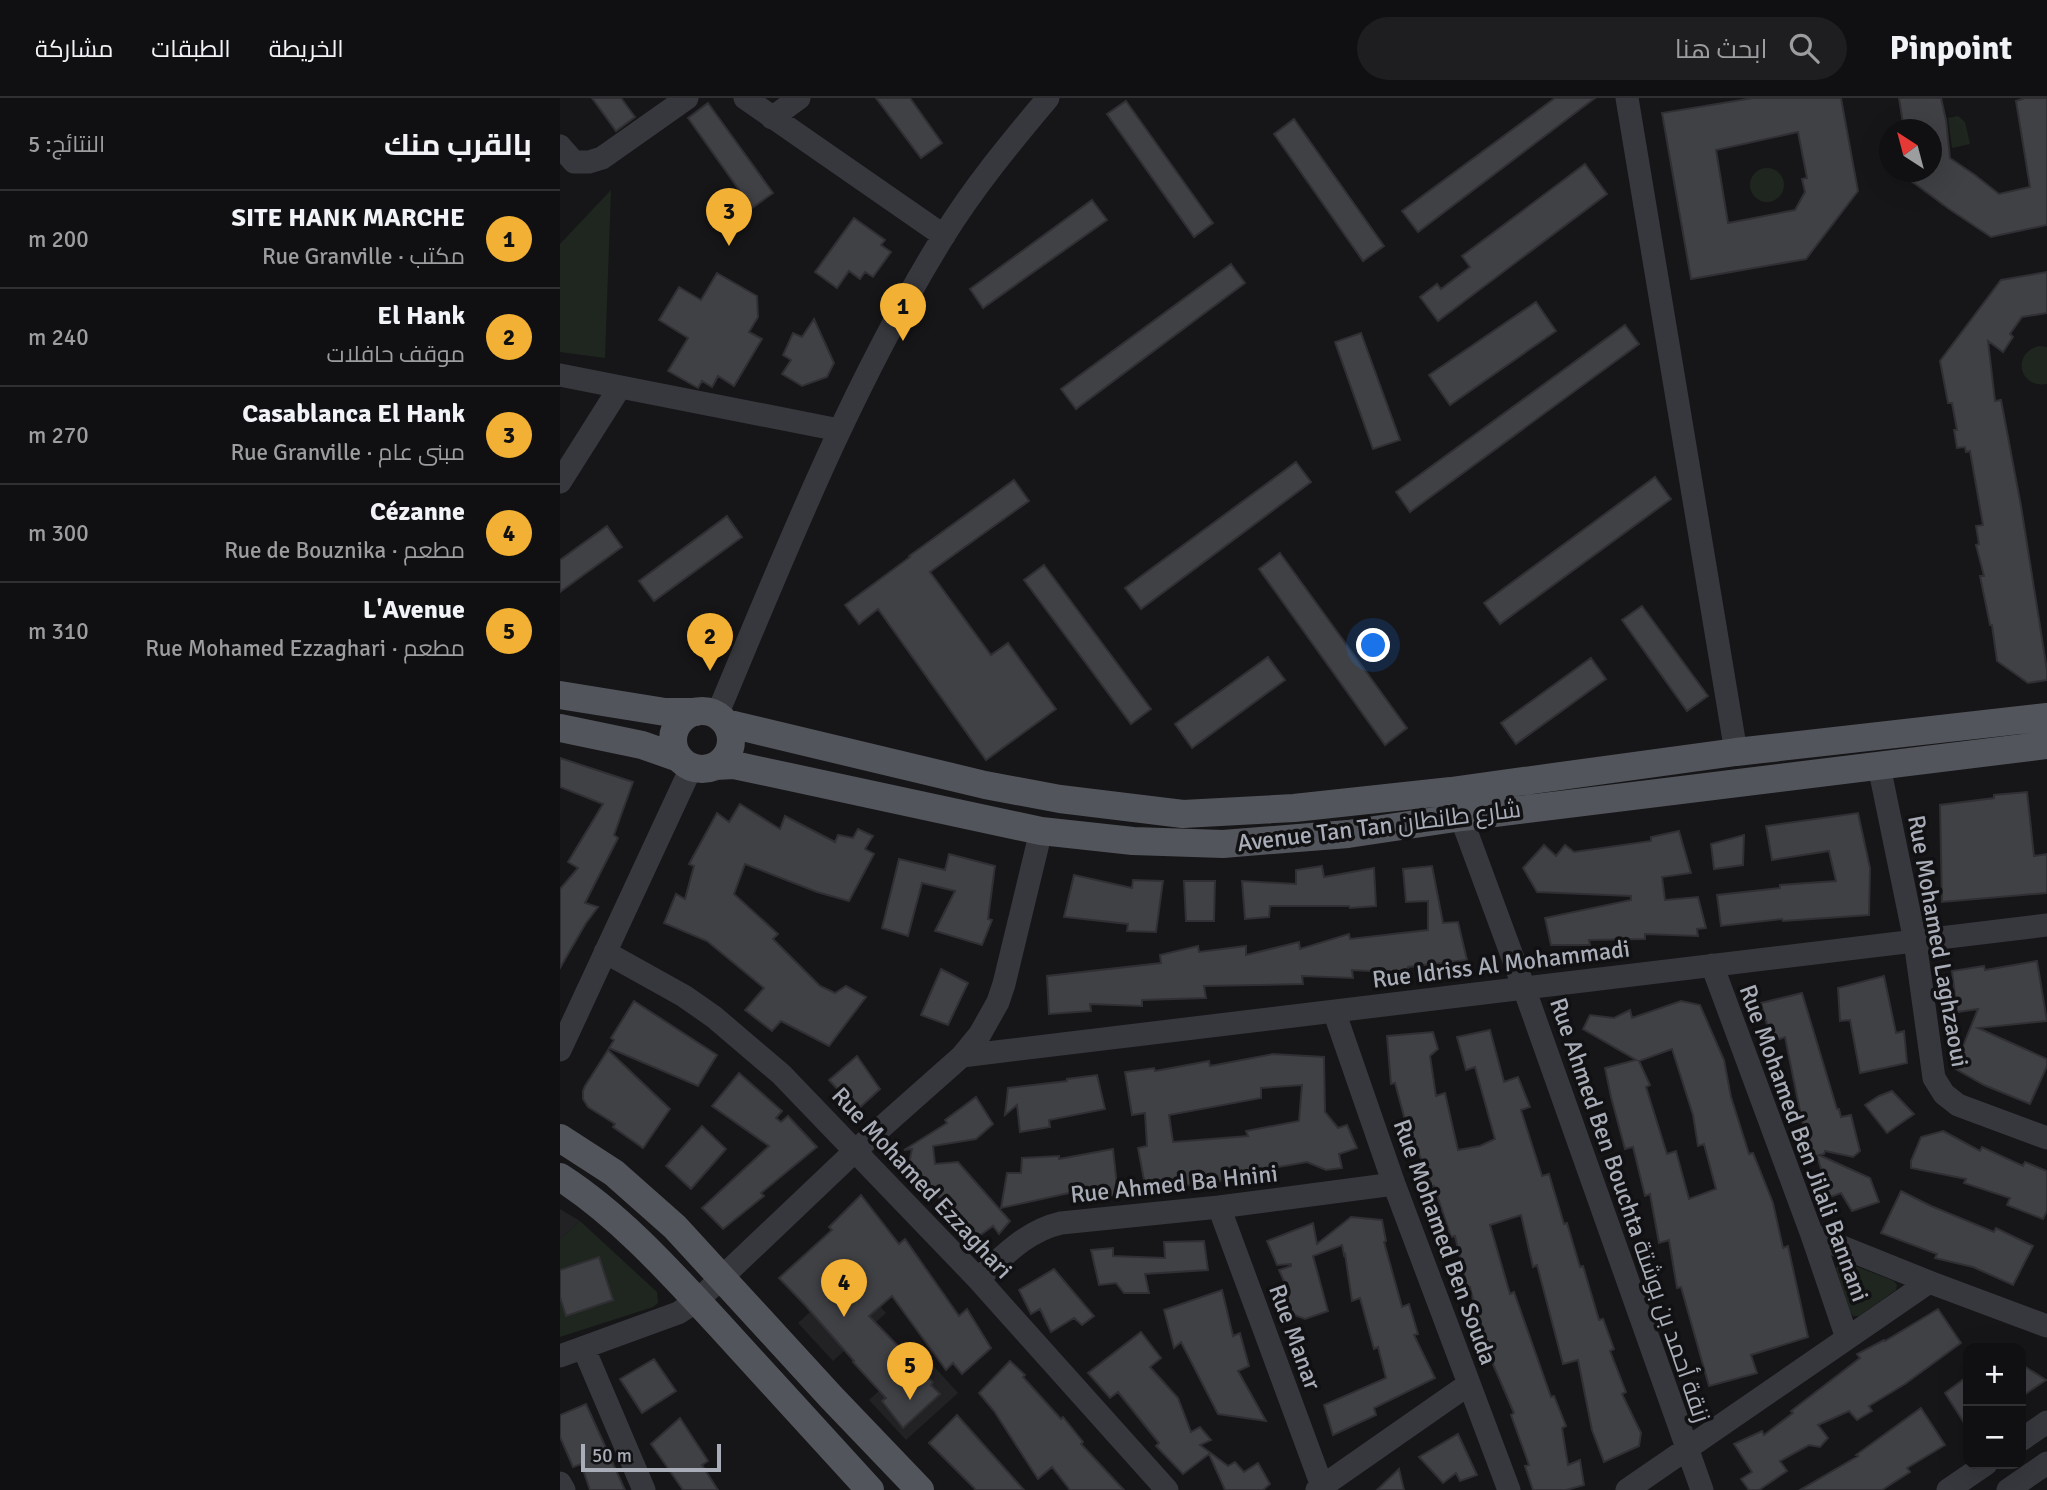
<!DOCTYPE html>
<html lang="ar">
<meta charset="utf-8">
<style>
body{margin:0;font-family:Signika,Cairo,sans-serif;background:#1e1e20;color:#f1f3f6;direction:rtl}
.controls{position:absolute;right:21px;bottom:21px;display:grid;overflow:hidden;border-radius:14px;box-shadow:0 7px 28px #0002}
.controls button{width:63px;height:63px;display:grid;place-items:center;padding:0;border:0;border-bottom:2px solid #303032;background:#101012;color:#f1f3f6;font:35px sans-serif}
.compass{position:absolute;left:1319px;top:21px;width:63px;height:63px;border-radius:50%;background:#101012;box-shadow:0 7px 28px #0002;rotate:324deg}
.scale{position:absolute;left:21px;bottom:18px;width:140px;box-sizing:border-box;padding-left:7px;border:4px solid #a8adb8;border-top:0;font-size:19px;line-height:24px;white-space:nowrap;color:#a8adb8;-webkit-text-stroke:5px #111113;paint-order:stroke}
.you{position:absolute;left:814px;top:548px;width:24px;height:24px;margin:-18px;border:5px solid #fff;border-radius:50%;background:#1a73e8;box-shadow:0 0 0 10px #1a73e833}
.badge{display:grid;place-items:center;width:46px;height:46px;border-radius:50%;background:#f2b134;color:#111;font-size:23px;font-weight:700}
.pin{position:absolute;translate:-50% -58px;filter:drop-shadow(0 2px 4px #0008)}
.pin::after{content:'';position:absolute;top:37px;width:24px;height:21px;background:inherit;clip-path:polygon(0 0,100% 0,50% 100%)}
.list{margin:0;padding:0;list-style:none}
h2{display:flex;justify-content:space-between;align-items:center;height:91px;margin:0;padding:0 28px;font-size:30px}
h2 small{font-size:23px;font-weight:400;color:#9c9d9f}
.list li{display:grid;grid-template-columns:46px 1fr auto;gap:21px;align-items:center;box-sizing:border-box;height:98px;padding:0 28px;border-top:2px solid #303032}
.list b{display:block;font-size:26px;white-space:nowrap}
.list p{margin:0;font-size:23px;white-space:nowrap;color:#9c9d9f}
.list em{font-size:23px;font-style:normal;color:#9c9d9f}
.icon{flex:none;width:38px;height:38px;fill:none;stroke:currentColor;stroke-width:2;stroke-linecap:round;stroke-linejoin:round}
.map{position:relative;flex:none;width:1487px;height:1392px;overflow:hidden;direction:ltr}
header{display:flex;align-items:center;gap:42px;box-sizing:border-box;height:98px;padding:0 35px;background:#101012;border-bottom:2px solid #303032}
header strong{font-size:33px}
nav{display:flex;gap:38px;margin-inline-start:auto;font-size:24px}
.search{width:490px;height:63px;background:#1e1e20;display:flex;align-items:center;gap:18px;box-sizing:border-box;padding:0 24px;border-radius:38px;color:#9c9d9f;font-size:26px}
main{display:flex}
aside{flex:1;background:#101012}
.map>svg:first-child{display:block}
.built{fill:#222225}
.green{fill:#1e261f}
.building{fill:#404145;stroke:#303034;stroke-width:2;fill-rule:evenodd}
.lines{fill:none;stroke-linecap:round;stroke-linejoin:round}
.minor{stroke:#37383d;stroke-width:23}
.major{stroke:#53555c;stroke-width:28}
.labels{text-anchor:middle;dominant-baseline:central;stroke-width:7;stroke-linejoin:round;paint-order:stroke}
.street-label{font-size:24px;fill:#a8adb8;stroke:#111113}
</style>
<header>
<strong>Pinpoint</strong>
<div class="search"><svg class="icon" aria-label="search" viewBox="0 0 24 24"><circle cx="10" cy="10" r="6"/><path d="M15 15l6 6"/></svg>ابحث هنا</div>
<nav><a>الخريطة</a><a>الطبقات</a><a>مشاركة</a></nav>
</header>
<main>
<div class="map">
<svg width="1487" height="1392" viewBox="0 0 1487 1392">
<rect width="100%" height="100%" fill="#161618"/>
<path class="built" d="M0,1111L20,1123L0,1141Z
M291,1177L326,1215L273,1263L238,1225Z
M361,1254L398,1295L346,1342L309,1302Z"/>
<path class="green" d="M1398,18L1405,24L1410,46L1392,50L1388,20Z
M1190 87a17 17 0 1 1 34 0a17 17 0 1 1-34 0Z
M51,92L45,260L0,254V146Z
M1479,248L1487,249V286C1459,291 1451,255 1479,248Z
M20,1123L97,1194L98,1205L93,1209L0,1239V1199L7,1218L53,1202L39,1159L0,1172V1141Z
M1285,1164L1334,1183L1337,1187L1336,1192L1299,1218H1293L1289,1213L1276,1170L1279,1165Z"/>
<path class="building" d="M32,0H61L75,19L56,33Z
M316,0H350L382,45L361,60Z
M995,0H1035L858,134L842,113Z
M1193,0H1281L1298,93L1246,161L1131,181L1102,15ZM1238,34L1247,80L1242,81L1245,94L1235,112L1168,125L1156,52Z
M1339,0H1381L1386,22L1390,60L1415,77L1439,96L1470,89L1456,3L1465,0H1487V127L1431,139L1389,111L1339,74H1371V32H1344Z
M566,3L653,125L634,139L547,16Z
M148,5L213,95L192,110L128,20Z
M734,21L824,148L803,163L714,36Z
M1025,66L1047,96L878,223L860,199L877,186L881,191L910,169L902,158Z
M532,102L547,122L423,210L410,191Z
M294,120L325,142L321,147L331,154L313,179L305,174L300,181L289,173L277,190L255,174Z
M671,166L685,185L516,311L501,291Z
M1487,174V215L1462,219L1450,236L1453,239L1443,254L1428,243L1435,303L1441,302L1461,408L1487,572V582L1468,585L1437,563L1432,527H1430L1420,478H1424L1416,447L1419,446L1416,428L1423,427L1410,353L1406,354L1405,349L1397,350L1394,332H1397L1392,305H1388L1380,263L1441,182Z
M157,175L197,198L198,219L189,234L202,241L174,288L158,278L152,289L142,283L138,290L108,273L128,240L99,222L119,189L141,202Z
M976,204L996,233L890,307L869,277Z
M254,221L274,265L267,279L242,288L222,276L231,262L223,257L233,235L242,239Z
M1065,227L1079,246L850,414L836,394Z
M801,235L840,342L813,351L775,244Z
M736,364L751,384L581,511L565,490Z
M1095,379L1111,401L940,526L924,505Z
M454,382L469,403L370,474L431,557L448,545L496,611L426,662L318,511L299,526L285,507L350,459L349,458Z
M167,418L182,439L94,503L79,483Z
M47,428L62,449L0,494V462Z
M720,455L847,630L825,647L699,471Z
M484,467L591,611L571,626L464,482Z
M1082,508L1148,598L1127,613L1062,522Z
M708,559L725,582L632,650L615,626Z
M1031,560L1046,581L956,646L941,625Z
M0,660L73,684L54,737L58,740L25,805L38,809L26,825L0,870V791L18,770L8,764L43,706L0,689Z
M1467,694L1474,758L1487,756V795L1382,804L1380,707L1434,700V697Z
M180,706L220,731L225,718L275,744L278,737L293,740L298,731L313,738L305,751L314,756L289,803L257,794L185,766L174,796L218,836L213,841L260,888L275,895L286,888L306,899L269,948L221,923L212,933L185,912L204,890L147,843L104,825L116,796L125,801L134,768L129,766L157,715L169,724Z
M1298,715L1310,770L1309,817L1223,823L1222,821L1161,828L1157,797L1220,790V787L1276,783L1269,753L1212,762L1206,728Z
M1119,733L1131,775L1102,779L1105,802L1138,799L1146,830L1137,831L1138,838L1085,836V841L1029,842L1030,847H991L985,820L1071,802V798L977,794L963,770L984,747L996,758L1005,747L1014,754L1091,743V739Z
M1184,737L1183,767L1154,771L1151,746Z
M389,756L435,768L428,821L432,822L422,847L375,833L395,793L362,785L348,838L322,830L339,761L385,772Z
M762,768L764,779L814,770L816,808L790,810L789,808H710L709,819L685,821L682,783L736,786V772Z
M872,768L883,825L898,824L907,862L848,869V875L792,872L793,880L742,878L743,886L644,888L646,900L582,902V908L530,906L531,913L489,916L487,878L601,865L600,857L638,848L639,854L686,848V857L739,844L740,851L789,836L790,841L868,832V803L846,804L843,771Z
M514,777L572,790L573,782L603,783L596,834L567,833L568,826L504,819Z
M624,783H655L654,823H626Z
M1477,863L1487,923L1418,930L1487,961V968L1470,1006L1424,987L1394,970L1418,911L1397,914L1392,873L1424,868L1425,872Z
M381,871L408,885L388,927L361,917Z
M1324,878L1336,935L1344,933L1347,965L1300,975L1290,922L1280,923L1278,890Z
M1242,895L1277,1011H1279L1281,1019L1291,1017L1300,1053L1293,1059L1265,1053L1264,1056L1259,1057L1310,1080L1319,1104L1292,1113L1281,1095L1270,1099L1257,1058H1254L1242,1023L1225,939L1212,944L1201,905Z
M74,903L157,957L138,988L49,950L54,942L51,940Z
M1121,903L1140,907L1164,962L1171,999L1189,1056L1193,1055L1213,1105L1223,1150L1228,1148L1248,1239L1191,1257L1197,1275L1149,1288L1121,1189L1117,1190L1109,1142L1099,1145L1090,1096L1085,1098L1073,1049L1065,1051L1051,999L1045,970L1076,962L1023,931L1030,917L1054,920L1070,912L1072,920ZM1112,951L1133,1017L1138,1048L1144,1046L1156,1091L1129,1101L1116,1053L1107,1056L1086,989L1090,987L1079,963Z
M930,932L944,984L958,979L970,1009L961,1012L982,1078L989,1076L1004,1126L1007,1125L1020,1169L1023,1168L1039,1222L1043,1221L1054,1251L1050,1253L1066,1294L1062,1296L1081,1335L1079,1348L1044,1364L1032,1332L1018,1262L1003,1266L977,1167L973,1169L961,1117L930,1127L950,1196L954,1194L991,1299L994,1298L1006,1328L1002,1330L1008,1367L1020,1362L1024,1387L1006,1392H973L965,1368L969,1367L951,1317L954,1315L923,1243L910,1189L907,1190L895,1138L891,1139L874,1088L872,1089L854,1043L851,1044L835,985L831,986L827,938L873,934L878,951L870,958L876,998L885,995L898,1052L920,1048L935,1041L915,969L906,972L897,939Z
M48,952L110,1011L83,1050L53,1029L55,1026L28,1009L23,1001V993L25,988Z
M713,956L764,959L765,1014L778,1030L787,1027L797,1050L779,1056L782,1070L766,1072L747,1064L674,1077L675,1081L586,1093L578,1050L587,1048L585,1015L572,1017L565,974L594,970L595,973L649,963L650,968ZM742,987L739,1023L686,1033L688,1038L613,1044L609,1017L701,1000V990Z
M297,958L320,991L297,1012L269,982Z
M179,975L222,1013L216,1020L221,1024L228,1018L257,1049L201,1095L204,1098L163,1131L142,1110L209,1048L152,1008Z
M537,977L545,1011L489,1022L490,1029L460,1034L457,1007L445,1017L448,990L507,983V981Z
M1332,993L1354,1016L1327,1035L1305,1007L1319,998Z
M416,999L433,1026L416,1041L373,1048L375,1066L398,1064L450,1123L439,1136L433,1128L419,1138L378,1099L349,1066L352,1051L344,1052L387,1025L385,1022Z
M142,1028L166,1051L131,1091L106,1068Z
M1383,1033L1420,1053L1422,1049L1463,1068L1465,1064L1487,1073V1113L1483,1121L1447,1107L1450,1100L1404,1085L1406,1081L1351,1070V1063L1361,1039Z
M553,1051L558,1097L518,1100V1093L441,1110L447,1075H461L462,1060L499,1058V1061Z
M1341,1093L1371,1108L1434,1134L1436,1130L1473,1148L1453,1187L1413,1169L1375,1160L1377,1156L1321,1135Z
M301,1097L339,1146L345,1141L399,1218L407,1211L431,1250L402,1276L393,1265L386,1272L332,1198L309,1218L373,1284L371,1287L380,1296L343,1330L322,1303L326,1300L293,1264L294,1263L245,1207L219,1180L272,1132L269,1129Z
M791,1119L822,1122L826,1143L824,1144L842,1209L849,1206L858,1236L854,1237L875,1280L814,1310L816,1317L773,1337L764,1307L826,1280L818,1249L814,1251L800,1200L792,1203L785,1156L784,1157L782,1147L753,1158L768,1213L745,1221L724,1213L722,1194L728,1192L719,1172L731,1168V1166L717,1167L707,1143L753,1125L757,1146Z
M644,1143L648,1172L585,1176L589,1195H564L556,1185L539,1187L531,1152L553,1150V1158L605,1160L604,1144Z
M39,1159L53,1202L6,1218L0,1199V1172Z
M494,1171L534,1218L522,1227L514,1220L491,1234L480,1211L471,1216L459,1192Z
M662,1192L673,1238L680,1235L689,1268L678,1273L706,1323L658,1316L621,1244L614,1250L604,1212Z
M1378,1211L1401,1245L1345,1286L1309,1308L1312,1313L1297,1322L1289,1313L1258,1327L1268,1340L1260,1349L1249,1347L1220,1363L1227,1373L1199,1392H1189L1181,1381L1192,1374L1174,1346L1202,1333L1204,1337L1233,1315L1231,1313L1300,1260L1297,1256L1324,1242L1325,1243Z
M581,1234L601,1260L590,1269L618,1300L631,1334L640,1329L651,1342L640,1347L668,1368L675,1364L684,1374L698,1365L710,1386L703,1392H665L649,1356L623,1376L596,1348L599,1345L558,1294L550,1300L528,1275Z
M94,1261L116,1293L82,1315L60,1281Z
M450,1263L465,1277L463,1279L501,1321L503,1319L523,1344L521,1346L564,1392H510L492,1369L478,1381L434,1313L419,1295Z
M1461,1266L1486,1282L1461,1299Z
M1408,1278V1331L1385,1295Z
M26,1306L65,1392H30L21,1366L13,1369L0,1339V1317Z
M1361,1310L1385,1347L1347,1370L1350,1374L1322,1392H1240L1298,1358L1296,1357Z
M397,1317L464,1392H416L369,1345Z
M120,1320L148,1363L142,1367L158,1392H123L91,1346Z
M898,1336L917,1377L900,1383L896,1375L883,1385L859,1359Z
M839,1371L844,1392H817Z"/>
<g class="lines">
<path class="minor" d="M185,0L384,138
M1067,0L1176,654
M212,20L239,0
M0,48L14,64H29L42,60L127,0
M0,277L279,332
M0,384L60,289
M157,617C225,455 290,290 383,139C413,90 451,44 488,0
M1319,668L1355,843L1374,980L1384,996L1398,1007L1487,1040
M895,703L964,890L1142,1392
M45,854L124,898L154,919L221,976L418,1181L607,1392
M1152,867L1252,1137L1287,1240
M774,913L834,1086L949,1392
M0,952L131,670
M402,958L1487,827
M659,1109L762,1388
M1252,1137L1369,1184L1487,1228
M418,1181C444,1158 466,1133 501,1125L659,1109L834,1086
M24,1251L84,1392
M0,1258L118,1215L137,1203L296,1052L402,958L420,936L438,904L444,886L481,733
M1461,1342L1487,1324
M0,1385L4,1392
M757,1392L909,1286
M1067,1392L1369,1184
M1388,1392L1426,1366
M1448,1392L1487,1365"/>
<path class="major" d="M0,597L105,614H136
M113 642a29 29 0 1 1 58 0a29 29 0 1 1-58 0Z
M166,625L425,687L500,701L623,716L734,710L891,693L1176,654L1487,619
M0,630L82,647L119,660
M155,668L174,667L481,733L573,743L663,746L788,736L902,719L1487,647
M0,1040L54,1075L115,1129L271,1299L360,1392
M0,1079C62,1119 113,1177 163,1231C212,1285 261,1338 310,1392"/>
</g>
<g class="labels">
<g class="street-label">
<text transform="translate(819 728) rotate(-7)">Avenue Tan Tan شارع طانطان</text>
<text transform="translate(1378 843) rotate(80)">Rue Mohamed Laghzaoui</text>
<text transform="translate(941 866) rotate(-7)">Rue Idriss Al Mohammadi</text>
<text transform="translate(1244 1045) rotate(70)">Rue Mohamed Ben Jilali Bannani</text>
<text transform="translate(362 1085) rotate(47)">Rue Mohamed Ezzaghari</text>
<text transform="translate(614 1086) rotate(-6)">Rue Ahmed Ba Hnini</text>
<text transform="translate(1070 1112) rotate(71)">Rue Ahmed Ben Bouchta زنقة أحمد بن بوشتة</text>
<text transform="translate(885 1144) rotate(70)">Rue Mohamed Ben Souda</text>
<text transform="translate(735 1239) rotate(70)">Rue Manar</text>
</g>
</g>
</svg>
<div class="controls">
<button>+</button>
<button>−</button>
</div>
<svg class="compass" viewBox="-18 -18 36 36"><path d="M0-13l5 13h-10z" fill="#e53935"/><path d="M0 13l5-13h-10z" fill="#9c9d9f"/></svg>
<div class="scale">50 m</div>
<div class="you"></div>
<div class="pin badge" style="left:343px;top:243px">1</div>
<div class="pin badge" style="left:150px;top:573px">2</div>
<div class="pin badge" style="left:169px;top:148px">3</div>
<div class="pin badge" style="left:284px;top:1219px">4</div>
<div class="pin badge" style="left:350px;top:1302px">5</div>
</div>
<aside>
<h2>بالقرب منك<small>النتائج: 5</small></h2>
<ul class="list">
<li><span class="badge">1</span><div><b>SITE HANK MARCHE</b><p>مكتب · Rue Granville</p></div><em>200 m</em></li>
<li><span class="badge">2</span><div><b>El Hank</b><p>موقف حافلات</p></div><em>240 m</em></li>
<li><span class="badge">3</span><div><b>Casablanca El Hank</b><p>مبنى عام · Rue Granville</p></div><em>270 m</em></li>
<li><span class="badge">4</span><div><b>Cézanne</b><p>مطعم · Rue de Bouznika</p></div><em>300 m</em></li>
<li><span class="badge">5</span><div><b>L'Avenue</b><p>مطعم · Rue Mohamed Ezzaghari</p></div><em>310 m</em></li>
</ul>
</aside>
</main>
